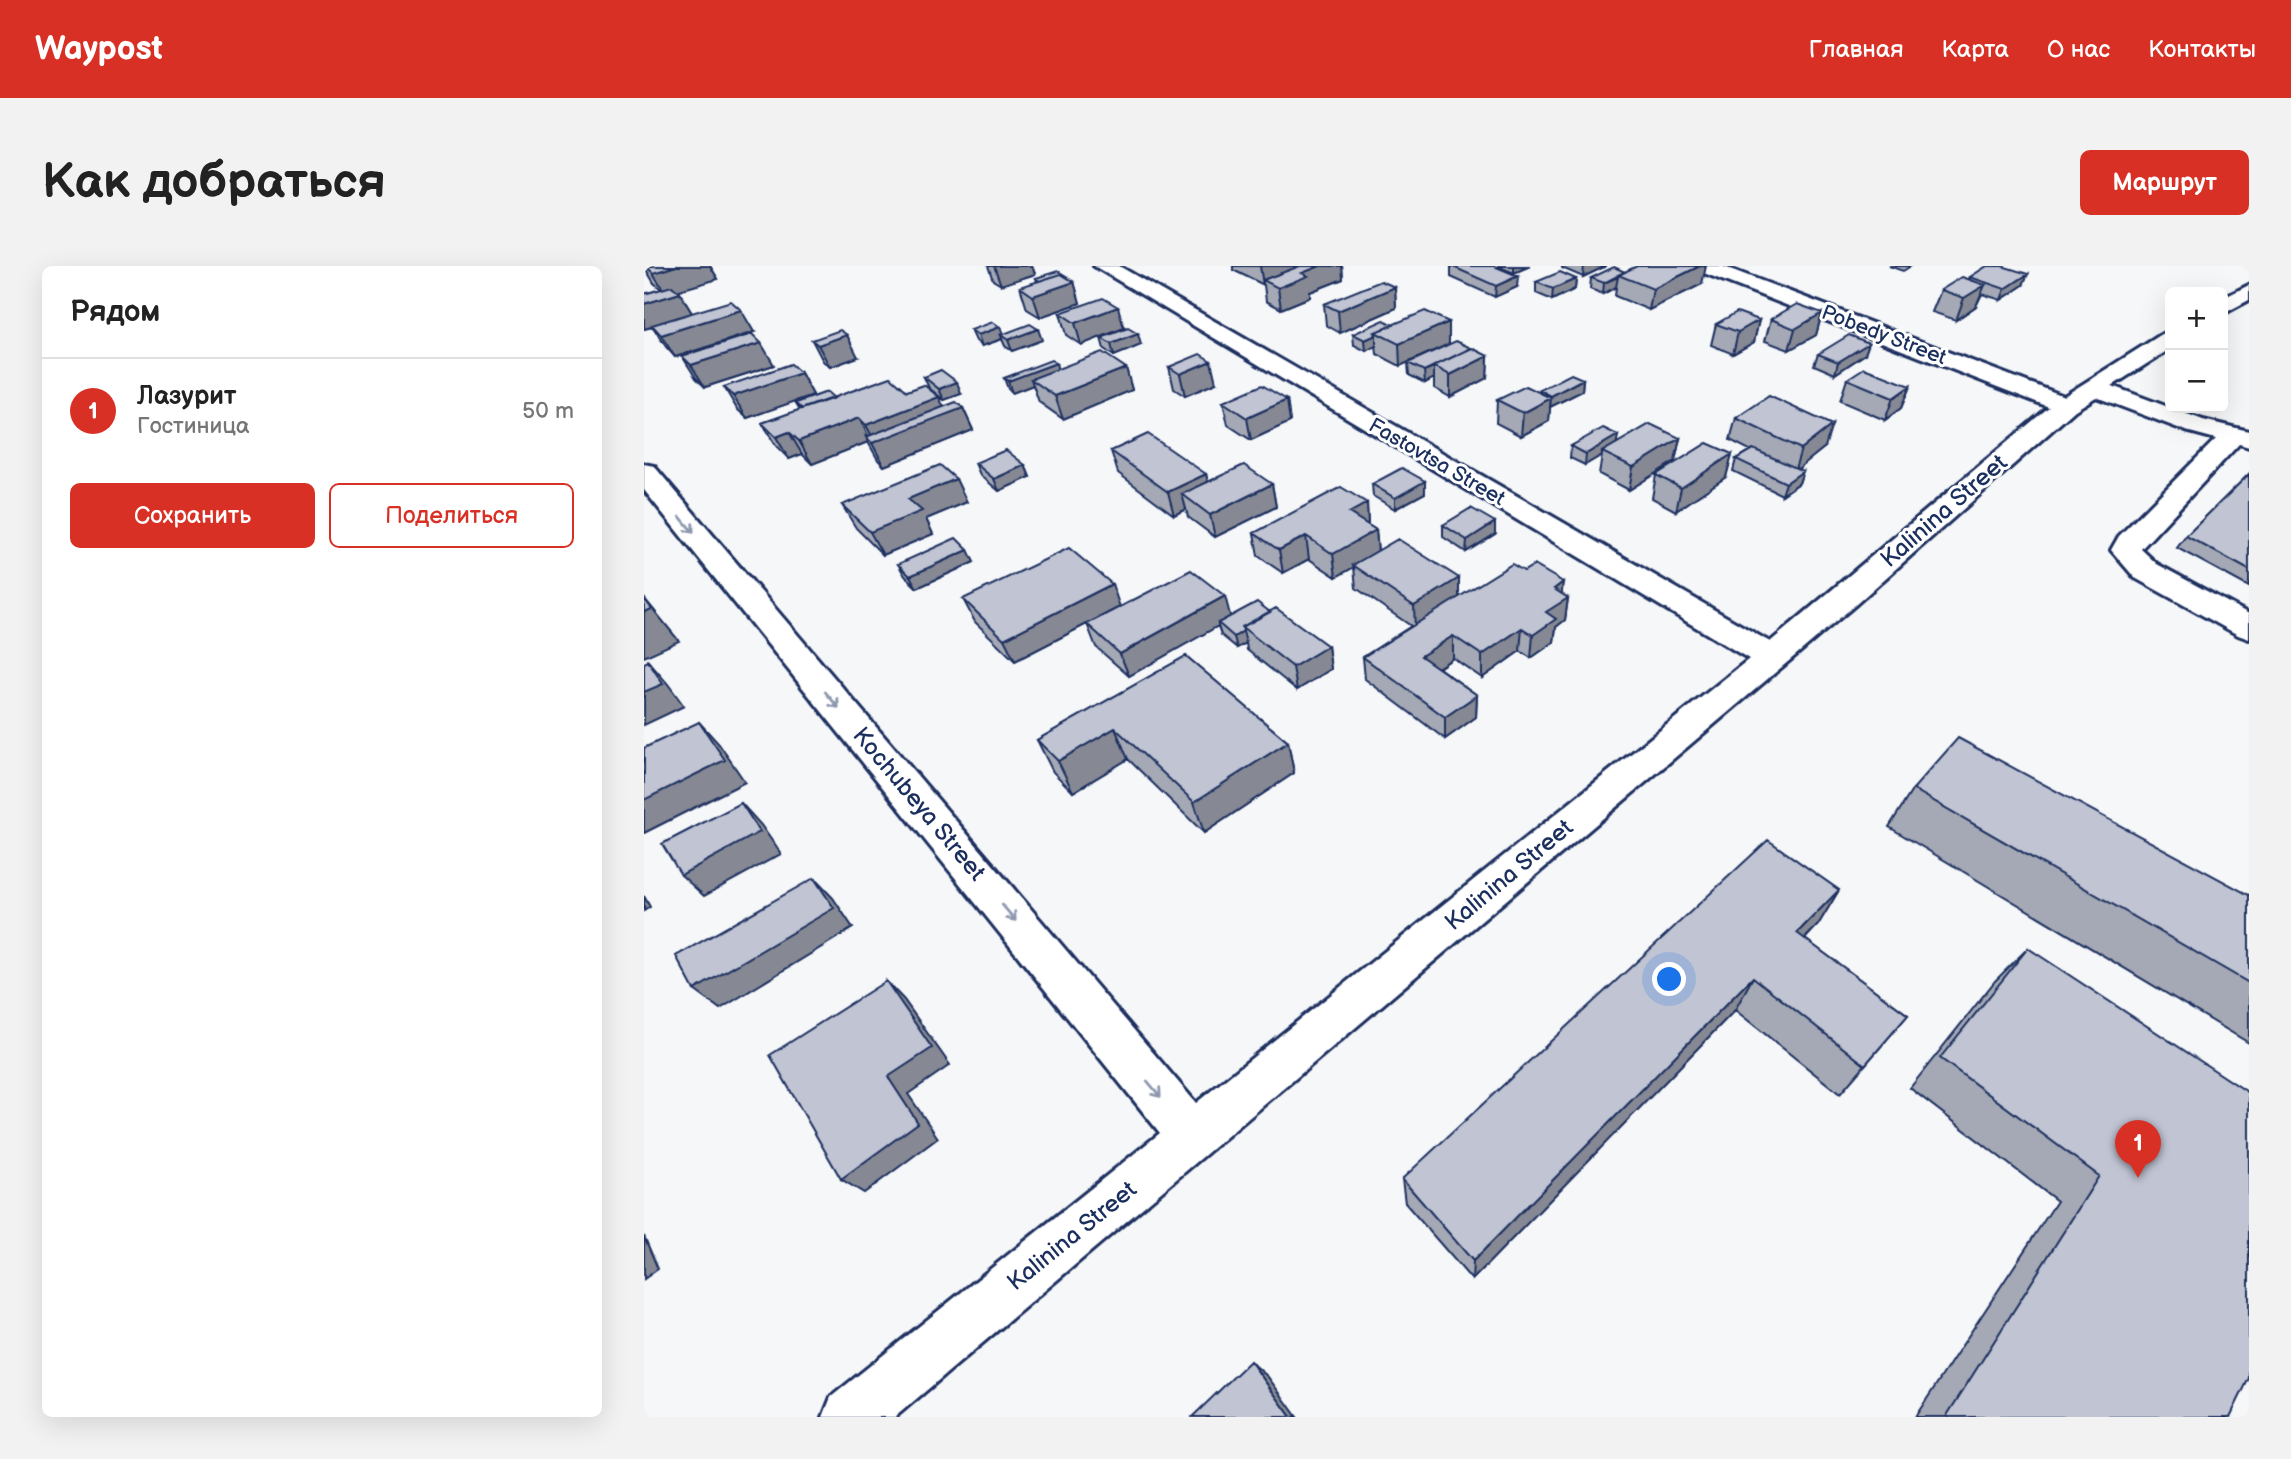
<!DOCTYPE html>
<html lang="ru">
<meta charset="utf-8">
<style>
body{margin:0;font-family:"Balsamiq Sans",sans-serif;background:#f2f2f2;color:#222}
.controls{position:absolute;right:21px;top:21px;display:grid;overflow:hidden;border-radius:10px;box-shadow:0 7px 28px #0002}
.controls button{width:63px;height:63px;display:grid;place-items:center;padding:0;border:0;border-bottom:2px solid #e0e0e0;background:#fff;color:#222;font:35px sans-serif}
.you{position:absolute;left:1026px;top:714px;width:24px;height:24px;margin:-18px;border:5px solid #fff;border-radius:50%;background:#1a73e8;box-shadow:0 0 0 10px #1a73e833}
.badge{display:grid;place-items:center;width:46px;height:46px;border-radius:50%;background:#d93025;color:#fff;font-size:23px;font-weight:700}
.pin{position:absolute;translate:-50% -58px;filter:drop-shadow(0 2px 4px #0008)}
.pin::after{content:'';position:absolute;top:37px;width:24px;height:21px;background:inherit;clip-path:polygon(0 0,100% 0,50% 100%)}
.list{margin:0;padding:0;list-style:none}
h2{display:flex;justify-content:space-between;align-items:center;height:91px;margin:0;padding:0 28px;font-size:30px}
h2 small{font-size:23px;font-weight:400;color:#767676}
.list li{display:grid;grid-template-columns:46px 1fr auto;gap:21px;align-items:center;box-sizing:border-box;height:105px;padding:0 28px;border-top:2px solid #e0e0e0}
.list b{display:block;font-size:26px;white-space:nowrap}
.list p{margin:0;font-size:23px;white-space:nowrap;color:#767676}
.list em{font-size:23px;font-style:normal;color:#767676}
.actions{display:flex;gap:14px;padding:21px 28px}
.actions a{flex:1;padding:16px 0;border:2px solid #d93025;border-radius:10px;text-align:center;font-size:24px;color:#d93025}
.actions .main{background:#d93025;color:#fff}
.map{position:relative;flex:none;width:1605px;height:1151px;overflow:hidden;border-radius:10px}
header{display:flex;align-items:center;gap:42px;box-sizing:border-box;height:98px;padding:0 35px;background:#d93025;color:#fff}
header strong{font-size:33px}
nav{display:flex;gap:38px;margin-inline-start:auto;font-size:24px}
.intro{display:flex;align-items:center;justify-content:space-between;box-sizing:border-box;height:168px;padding:0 42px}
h1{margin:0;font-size:49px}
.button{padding:18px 32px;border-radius:10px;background:#d93025;color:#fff;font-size:24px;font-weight:700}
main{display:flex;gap:42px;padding:0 42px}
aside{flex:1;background:#fff;border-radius:10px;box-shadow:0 7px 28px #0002}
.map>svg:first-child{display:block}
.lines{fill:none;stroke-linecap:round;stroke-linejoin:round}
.minor-casing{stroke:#1b2f5e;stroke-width:6}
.minor{fill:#fff;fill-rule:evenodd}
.wall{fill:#a5a9b5;stroke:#1b2f5e;stroke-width:2}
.shaded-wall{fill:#868994;stroke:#1b2f5e;stroke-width:2}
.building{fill:#c0c4d3;stroke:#1b2f5e;stroke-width:2}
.oneway{stroke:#8d97ae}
.labels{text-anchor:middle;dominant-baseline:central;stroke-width:6;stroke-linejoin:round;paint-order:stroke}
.far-street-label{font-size:21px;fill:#1b2f5e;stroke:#fff}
.street-label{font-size:24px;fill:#1b2f5e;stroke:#fff}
</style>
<header>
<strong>Waypost</strong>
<nav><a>Главная</a><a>Карта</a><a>О нас</a><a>Контакты</a></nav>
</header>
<div class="intro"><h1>Как добраться</h1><a class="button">Маршрут</a></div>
<main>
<aside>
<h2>Рядом<small></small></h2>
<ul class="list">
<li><span class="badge">1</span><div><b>Лазурит</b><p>Гостиница</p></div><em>50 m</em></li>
</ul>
<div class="actions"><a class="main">Сохранить</a><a>Поделиться</a></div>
</aside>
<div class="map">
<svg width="1605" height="1151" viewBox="0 0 1605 1151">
<rect width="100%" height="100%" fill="#f6f7f9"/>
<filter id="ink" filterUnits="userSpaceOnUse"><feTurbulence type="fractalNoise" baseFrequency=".0143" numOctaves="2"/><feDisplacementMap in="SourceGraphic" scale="14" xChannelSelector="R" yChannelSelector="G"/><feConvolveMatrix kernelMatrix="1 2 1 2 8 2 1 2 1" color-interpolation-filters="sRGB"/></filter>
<g filter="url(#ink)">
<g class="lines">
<defs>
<path id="minor" d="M450,0H475L1126,376L1405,141L1052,4L1049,0H1078L1420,130L1518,68L1526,66V83L1468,120L1559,154L1605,165V181L1595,178L1497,283L1513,298L1605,348V373L1594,369L1491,312L1467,284L1475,270L1572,173L1542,165L1452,131L1431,144L1210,340L251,1151H179L187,1131L516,867L0,224V198L10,200L552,837L1105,393Z
M1605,19V34L1579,48V32Z"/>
</defs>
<use href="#minor" class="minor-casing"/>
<use href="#minor" class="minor"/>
</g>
<path class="wall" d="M0,0H66L74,13L33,24L48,47L110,66L31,91L22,81L9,61L0,63V28L17,23L10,17Z
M344,0H388L391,8L357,19L349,14Z
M589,0H698L699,13L666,26V31L637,43L622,35L620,19L589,4Z
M807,0L873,21L851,31L807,11Z
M853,0H886L870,7Z
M918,0H962L939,11L918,2Z
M1245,0H1267L1259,5Z
M981,6L1058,18L1005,44L971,30L972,21L959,28L946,23L947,12Z
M1326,11L1379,19L1357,34L1338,28L1332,40L1312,54L1288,46L1297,24L1325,14Z
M392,12H424L430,16L436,37L396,51L383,43L376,21L393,16Z
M932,13L931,23L908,34L892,27V16Z
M751,21L752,42L696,67L682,59L680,38Z
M416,47L480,62L437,79L422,69Z
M1178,47L1172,69L1145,84L1121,75L1127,53Z
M1115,54L1110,76L1089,88L1067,79L1072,58Z
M749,59L805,78L756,100L733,88L732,80L722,85L710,79L709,68Z
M356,61L359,68L398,74L368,85L361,80L358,73L338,80L332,75L327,64Z
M457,72L497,79L470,90L460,83Z
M168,74L214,91L186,101L179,95Z
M1225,77L1221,88L1191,108L1170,99L1174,88Z
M38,90L130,99L61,121L52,112Z
M844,90L843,112L806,131L790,122V112L781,117L765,109L764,97Z
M525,101L572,117L541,130L530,123Z
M482,102L488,124L419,153L395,136L389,119L368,127L364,123L360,112L414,103Z
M157,107L169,129L103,152L93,143L80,121Z
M280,111L317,128L300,134L285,122Z
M939,113L938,125L906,141L905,155L877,170L852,157L853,134L896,127V124Z
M1203,113L1266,120L1257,142L1241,154L1196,135Z
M263,125L300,141L319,142L329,164L240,200L234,194L224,176L168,198L158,188L145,193L132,180L118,157L156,144L152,137L190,132Z
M643,134L646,156L607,174L584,159L579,136Z
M1092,152L1181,181L1153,203L1159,205L1155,217L1138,229L1089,205L1092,193L1106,184L1086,174Z
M974,169L972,177L1036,172L1031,195L985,224L955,208L958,189L941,199L926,192L927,180Z
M467,185L562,208L564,216L628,218L632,241L571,271L544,251L542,243L530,249L474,207Z
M1088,188L1082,211L1032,245L1008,232L1012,209Z
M331,197L381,199L386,211L355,225L336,209Z
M1605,208V321L1533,282L1542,270Z
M781,215V227L751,243L729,230L728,218Z
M323,236L282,253L289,268L239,289L212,262L198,239Z
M723,237L724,259L732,264L734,285L815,331L918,328L924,332L921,354L912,361L910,376L887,392L876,385L838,412L809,392L795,402L833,429L832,451L801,473L721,413L719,391L767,360L712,322L710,301L692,311L665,293L639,307L614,290L610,267Z
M799,259L851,268L822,286L799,271Z
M330,296L273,322L261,310L254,298Z
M319,333L476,341L371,395L331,356Z
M626,346L684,380L687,403L653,424L603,384L602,377L593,382L577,369L574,360L485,410L452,381L443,358L586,351Z
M542,390L644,476L650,507L560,567L484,493L429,526L409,506L393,474Z
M1269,523L1605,629V777L1245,561Z
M1195,624L1174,659L1161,673L1264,749L1196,828L1091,744L828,1014L761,937L758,913Z
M1384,682L1586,1151H1271L1413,935L1266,822L1351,715Z"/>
<path class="shaded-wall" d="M32,0H66L74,13L22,28L9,7Z
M350,0H388L391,8L357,19Z
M616,0H659L619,14V19Z
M676,0H698L699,13L666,26V31L637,43L634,22L658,7Z
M870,0H886L870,7Z
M940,0H962L939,11Z
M1056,0H1062L1058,18L1005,44L1009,23Z
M1384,8L1379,19L1357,34L1361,23Z
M874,10L873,21L851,31L852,20Z
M974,11L972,21L959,28L960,17Z
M932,13L931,23L908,34L909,23Z
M430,16L436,37L396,51L389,30Z
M1341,19L1332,40L1312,54L1320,32Z
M751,21L752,42L696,67L694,45Z
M36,27L49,49L0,63V38Z
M474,41L480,62L437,79L431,57Z
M97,44L110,66L31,91L17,69Z
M1178,47L1172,69L1145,84L1151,63Z
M1115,54L1110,76L1089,88L1094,66Z
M805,56V78L756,100L755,78Z
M356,61L360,71L357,69L358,73L338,80L334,69Z
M394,63L398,74L368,85L364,74Z
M494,68L497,79L470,90L467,78Z
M203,69L214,91L186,101L174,79Z
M732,69V80L722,85L721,74Z
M117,77L130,99L61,121L47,99Z
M1225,77L1221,88L1191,108L1194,96Z
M844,90L843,112L806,131V109Z
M567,95L572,117L541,130L536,108Z
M412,97L415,109L387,113L389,119L368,127L364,115Z
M790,101V112L781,117L780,105Z
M482,102L488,124L419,153L411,130Z
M157,107L169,129L103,152L89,130Z
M939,113L938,125L906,141L907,130Z
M313,116L317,128L300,134L295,123Z
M1266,120L1257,142L1241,154L1249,132Z
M295,131L303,148L319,142L329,164L240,200L228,177L231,176L222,159Z
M907,132L905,155L877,170L879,147Z
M643,134L646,156L607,174L603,152Z
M215,152L227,175L222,171L224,176L168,198L155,175Z
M1188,159L1181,181L1150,206L1157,183Z
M145,166L158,188L145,193L132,171Z
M974,169L972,181L958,186V189L941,199L942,188Z
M1036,172L1031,195L985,224L989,201Z
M1088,188L1082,211L1032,245L1037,222Z
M381,199L386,211L355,225L350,213Z
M1159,205L1155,217L1138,229L1142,217Z
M562,208L567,231L538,228L542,243L530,249L524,226Z
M312,213L323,236L282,253L289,268L239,289L226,266L264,233Z
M781,215V227L751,243V232Z
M628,218L632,241L571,271L566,249Z
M723,237L724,260L705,247Z
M851,256V268L822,286L823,274Z
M732,264L734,287L709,299L710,301L692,311L689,288Z
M662,270L665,293L639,307L635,284Z
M324,284L330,296L273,322L266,310Z
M815,312V335L771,363L770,340Z
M919,316L917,336L924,332L921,354L912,361L910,376L887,392L889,369L902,346L910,323Z
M468,318L476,341L371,395L360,373Z
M581,330L587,353L574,357V360L485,410L476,388Z
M0,332L35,375L0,391Z
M878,362L876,385L838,412V389Z
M599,365L602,377L593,382L590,371Z
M809,370V392L778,412L777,390Z
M684,380L687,403L653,424L649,401Z
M4,395L24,418L40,440L0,459V426Z
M833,429L832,451L801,473V451Z
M55,456L75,478L101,516L0,567V534Z
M471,462L484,493L429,526L414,495Z
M644,476L650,507L560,567L550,536Z
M97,537L117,559L137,588L60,630L37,609Z
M170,612L189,632L209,662L76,743L50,724Z
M1195,624L1174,659L1133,701L1153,667Z
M0,630L6,641L0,645Z
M1109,711L1091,744L828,1014L829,995Z
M242,715L260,734L306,799L264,828L294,872L220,927L197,913L244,811Z
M0,970L14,1003L0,1013Z
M606,1095L624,1111L653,1151H647Z"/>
<path class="building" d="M2,0H32L9,7Z
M656,0H676L658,7L664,10L634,22L619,14Z
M807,0H850L874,10L852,20Z
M993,0H1056L1009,23L974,9Z
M1343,0H1358L1384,8L1361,23L1326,11Z
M970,1L981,6L960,17L947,12Z
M414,5L424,11L417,8L395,15L392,12Z
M916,6L932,13L909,23L892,16Z
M417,8L430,16L389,30L376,21Z
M1318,11L1341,19L1320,32L1297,24Z
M737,15L751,21L694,45L680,38Z
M28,20L36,27L0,38V28Z
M459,32L474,41L431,57L416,47Z
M87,35L97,44L17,69L8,59Z
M1153,38L1178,47L1151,63L1127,53Z
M781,45L805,56L755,78L731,66Z
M1093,46L1115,54L1094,66L1072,58Z
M740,54L749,59L731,66L732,69L721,74L709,68Z
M349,56L356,61L334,69L327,64Z
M386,58L394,63L364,74L357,69Z
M484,62L494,68L467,78L457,72Z
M196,64L203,69L174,79L168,74Z
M108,68L117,77L47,99L38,90Z
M1205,69L1225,77L1194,96L1174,88Z
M812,75L827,82L780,105L764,97Z
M828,82L844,90L806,109L790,100Z
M458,86L482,102L411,130L387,113Z
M556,88L567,95L536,108L525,101Z
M407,94L412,97L364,115L360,112Z
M147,98L157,107L89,130L80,121Z
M1220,102L1266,120L1249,132L1203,113Z
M297,104L313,116L295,123L280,111Z
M927,108L939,113L907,130L896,124Z
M247,111L263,125L280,119L295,131L222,159L215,152L155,175L145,166L132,171L118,157Z
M618,119L643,134L603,152L579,136Z
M882,120L907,132L879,147L853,134Z
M183,126L190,132L158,143L152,137Z
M1125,130L1188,159L1157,183L1092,152Z
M312,136L319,142L228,177L222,171Z
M1006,158L1036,172L989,201L958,186Z
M959,162L974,169L942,188L927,180Z
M504,168L562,208L524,226L467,185Z
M1063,177L1088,188L1037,222L1012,209Z
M1109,183L1159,205L1142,217L1092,193Z
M362,184L381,199L350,213L331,197Z
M296,199L312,213L264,233L278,245L226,266L198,239Z
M600,199L628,218L566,249L538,228Z
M758,202L781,215L751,232L728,218Z
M1605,208V304L1542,270Z
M697,221L723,237L705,247L732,264L689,288L662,270L635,284L610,267Z
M827,242L851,256L823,274L799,259Z
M312,272L324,284L266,310L254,298Z
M754,273L815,312L770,340L709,299Z
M425,282L468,318L360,373L319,333Z
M868,298L880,305L890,299L919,316L910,323L924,332L902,346L912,353L889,369L878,362L838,389L809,370L777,390L833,429L801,451L719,391Z
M547,304L581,330L476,388L443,358Z
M0,333L8,343L0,346Z
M613,336L626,346L598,361L599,365L590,371L574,357Z
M632,342L684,380L649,401L598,361Z
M542,390L644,476L550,536L471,462L414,495L393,474Z
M4,395L19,418L0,426V397Z
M55,456L81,494L0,534V482Z
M1314,472L1605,629V717L1269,523Z
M97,537L116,566L37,609L18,578Z
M1124,574L1195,624L1153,667L1264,749L1221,799L1109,711L829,995L758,913Z
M170,612L190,642L50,724L32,690Z
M1384,682L1605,827V1112L1586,1151H1302L1455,910L1296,792Z
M242,715L288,782L244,811L274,857L197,913L126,789Z
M606,1095L647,1151H548Z"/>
<defs><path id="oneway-shaft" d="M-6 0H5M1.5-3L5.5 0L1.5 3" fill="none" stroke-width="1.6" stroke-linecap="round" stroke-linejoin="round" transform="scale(1.75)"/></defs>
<g class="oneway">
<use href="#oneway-shaft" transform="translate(43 259) rotate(50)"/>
<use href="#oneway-shaft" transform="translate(188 434) rotate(50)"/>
<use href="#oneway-shaft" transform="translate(365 647) rotate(50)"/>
<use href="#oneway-shaft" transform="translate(510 823) rotate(50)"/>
</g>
</g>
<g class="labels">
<g class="far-street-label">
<text transform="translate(1240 69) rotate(21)">Pobedy Street</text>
<text transform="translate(793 196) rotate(30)">Fastovtsa Street</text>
</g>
<g class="street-label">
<text transform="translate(1300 245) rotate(-41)">Kalinina Street</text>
<text transform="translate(275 538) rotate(50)">Kochubeya Street</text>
<text transform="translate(865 609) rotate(-40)">Kalinina Street</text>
<text transform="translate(428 970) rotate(-39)">Kalinina Street</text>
</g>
</g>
</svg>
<div class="controls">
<button>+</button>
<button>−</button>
</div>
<div class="you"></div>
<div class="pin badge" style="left:1494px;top:912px">1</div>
</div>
</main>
